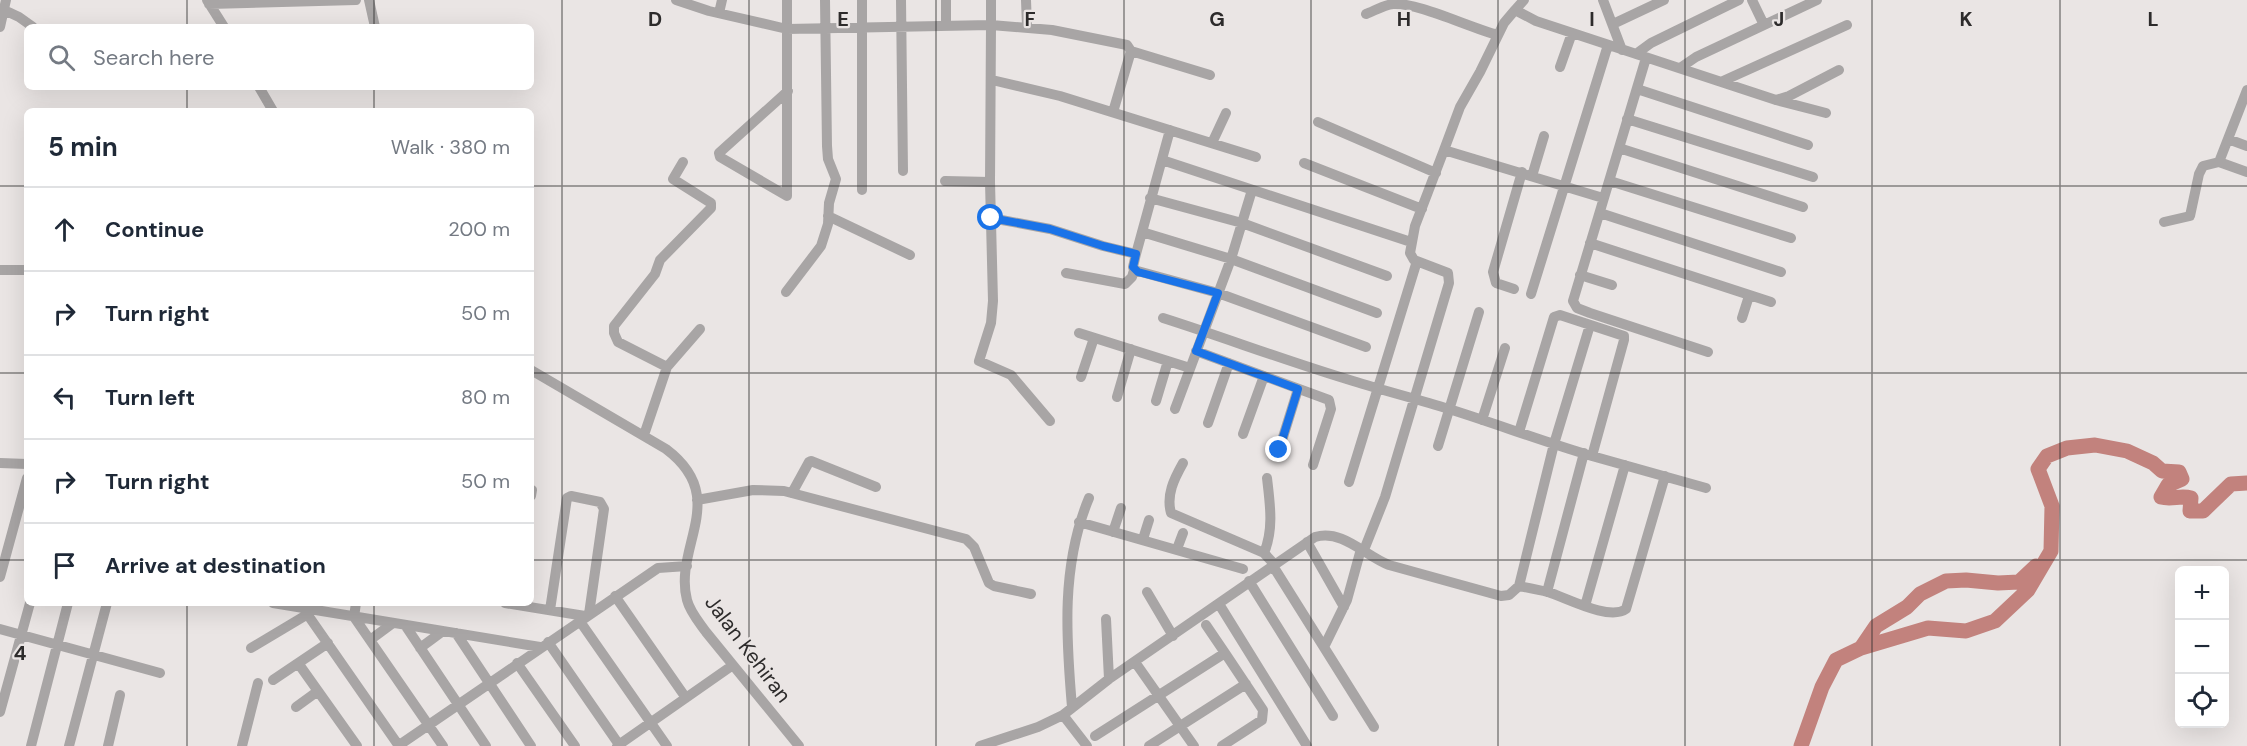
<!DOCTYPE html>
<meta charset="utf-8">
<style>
body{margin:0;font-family:"DM Sans",sans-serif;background:#f6f6f7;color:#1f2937}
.controls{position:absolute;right:18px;bottom:18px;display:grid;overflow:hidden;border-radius:9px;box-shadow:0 6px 24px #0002}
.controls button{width:54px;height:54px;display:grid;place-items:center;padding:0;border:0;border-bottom:2px solid #e0e1e3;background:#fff;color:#1f2937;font:30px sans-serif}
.stop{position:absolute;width:18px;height:18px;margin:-14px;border:4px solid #1a73e8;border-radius:50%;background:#fff}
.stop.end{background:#1a73e8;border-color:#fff;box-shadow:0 2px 6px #0008}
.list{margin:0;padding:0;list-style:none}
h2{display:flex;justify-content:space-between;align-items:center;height:78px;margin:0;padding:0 24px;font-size:26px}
h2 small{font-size:20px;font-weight:400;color:#747a83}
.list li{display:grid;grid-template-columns:39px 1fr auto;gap:18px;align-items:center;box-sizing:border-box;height:84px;padding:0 24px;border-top:2px solid #e0e1e3}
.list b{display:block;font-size:22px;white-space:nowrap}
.list em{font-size:20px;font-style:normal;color:#747a83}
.icon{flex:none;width:33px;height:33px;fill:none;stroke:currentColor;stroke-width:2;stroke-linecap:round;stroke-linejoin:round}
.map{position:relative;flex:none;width:2247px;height:746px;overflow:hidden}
.search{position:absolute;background:#fff;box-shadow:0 6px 24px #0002;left:24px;top:24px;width:510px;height:66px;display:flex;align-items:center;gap:15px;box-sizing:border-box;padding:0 21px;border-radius:9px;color:#747a83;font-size:22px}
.panel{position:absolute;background:#fff;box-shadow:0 6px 24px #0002;left:24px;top:108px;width:510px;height:498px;border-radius:9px}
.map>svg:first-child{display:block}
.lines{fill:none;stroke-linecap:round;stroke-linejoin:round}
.river{stroke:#c2827d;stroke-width:15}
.minor{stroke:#a8a5a5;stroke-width:10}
.route{stroke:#1a73e8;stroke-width:8}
.grid{fill:none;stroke:#2d2b2b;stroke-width:1.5;stroke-opacity:0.55}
.labels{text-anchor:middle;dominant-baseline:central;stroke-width:4.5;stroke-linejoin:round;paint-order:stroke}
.street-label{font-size:21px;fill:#2d2b2b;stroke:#eae5e4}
.grid-label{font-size:20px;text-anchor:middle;font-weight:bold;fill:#2d2b2b;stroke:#eae5e4;stroke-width:4.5;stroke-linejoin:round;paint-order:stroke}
</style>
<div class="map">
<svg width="2247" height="746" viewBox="0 0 2247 746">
<rect width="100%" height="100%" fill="#eae5e4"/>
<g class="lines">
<path class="river" d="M1861,648L1876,626L1907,607L1920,594L1946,581L1966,580L1998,583L2019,582L2036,566
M1801,746L1822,687L1836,660L1861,648L1928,628L1966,631L1995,621L2028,590L2051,551L2052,506L2038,469L2047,456L2067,448L2095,445L2127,451L2153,463L2162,471L2179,472L2182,479L2168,485L2161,497C2172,500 2180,495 2191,498L2190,511H2203L2231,484L2247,483"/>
<path class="minor" d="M207,0L224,27
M369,0L375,27
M676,0L709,11L787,29L991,25V0
M787,0V196L720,157L719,153L788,91
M901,0L903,171
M946,0V26
M1026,0L1027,26
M1524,0L1515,10L1536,21L1776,100L1826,113
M1603,0L1622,50
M1752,0L1764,25
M209,4L356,0
M4,10L19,17L33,27
M1515,10L1504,23L1480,72L1460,107L1444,150L1603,198
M719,13L722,0
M1366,14C1374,11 1384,5 1393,4C1417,2 1470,28 1498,35
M1613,24L1664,0
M0,27L6,0
M1131,51L1210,75
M1636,54L1651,43L1739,0
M1646,58L1573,301L1577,308L1590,313L1708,352
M1560,67L1572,33
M1680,68L1696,57L1817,0
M992,80L1060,96L1256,157
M1723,81L1847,25
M259,87L273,111
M1637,89L1808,145
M1776,100L1789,96L1839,70
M1627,119L1813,177
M1318,122L1436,173
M1170,130L1136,254L1133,267L1134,270L1218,293L1366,347
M2228,139L2247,146
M1212,143L1226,113
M1619,148L1803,207
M1162,160L1411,242
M2219,162L2247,90
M1304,163L1422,209
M1532,176L1544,136
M945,181L990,182
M1610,181L1791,238
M862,190V0
M1150,198L1242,223L1387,276
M1600,213L1781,272
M828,216L910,255
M991,218L1050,229L1103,246L1136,254
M2164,222L2190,216L2199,174L2203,166L2219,162L2247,172
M1142,232L1231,259L1377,313
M1590,243L1771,302
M0,270H27
M1066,273L1125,284L1132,277L1134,270
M1580,275L1612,285
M1514,289L1496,283L1493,272L1522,172
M786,292L821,246L828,224L829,203L836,179L828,159L827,146L825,0
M1531,294L1608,45
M1163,318C1226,338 1289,362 1353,381C1385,391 1417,399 1449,409C1497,424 1544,442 1592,456L1624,340V336L1560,315L1554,317L1519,432
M1742,318L1749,296
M1079,333L1190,368
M1196,351L1329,400L1331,409L1313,465
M667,367L618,342L614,333V326L655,274L660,260L711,208V203L673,179L683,162
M531,370L666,449C731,498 673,546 687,600C690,612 699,622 706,632L799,746
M1081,377L1094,338
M1117,397L1131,349
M1156,401L1168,361
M1175,409L1231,259L1252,190
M1482,420L1505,348
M1050,421L1011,375L979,361L991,323L993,301L990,182L991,25L1052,30L1127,45L1131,51L1113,112
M1208,423L1229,363
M1243,434L1264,376
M644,435L667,367L700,329
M1438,446L1479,312
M1279,450L1298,389
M1592,456L1706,488
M0,463L27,464
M1183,463C1174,479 1166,495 1171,513L1264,553L1275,565
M1349,482L1417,261
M792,493L809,462L811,461L876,487
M531,496L532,490
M697,500L753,490L784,491L966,539L974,547L989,583L994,586L1031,594
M1079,522L1243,569
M1113,532L1121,508
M1143,539L1149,520
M1307,542L1344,607
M1177,549L1183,533
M1364,550L1385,497L1449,283L1448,273L1414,260L1410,253L1415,226L1444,150
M1264,553C1274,529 1270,504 1267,478
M1273,566L1374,727
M0,577L27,478
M1249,581L1333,716
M1519,586C1529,588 1539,590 1548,592C1567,598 1609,621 1626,609L1665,476
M1147,592L1173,636
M1547,592L1584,453
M615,596L686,698
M273,603L540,647
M356,603L354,617L443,746
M505,603L585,616
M1219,604L1307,746
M1585,606L1625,465
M303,608L399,746
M550,610L567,498L571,496L600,502L604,509L589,614
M1106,619L1109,679
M579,620L667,746
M405,625L486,746
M0,629L160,673
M456,633L531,746
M370,640L393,623
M548,642L620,746
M1324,647L1347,600L1361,549
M251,648L308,614
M420,648L443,631
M1135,662L1194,746
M298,663L357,746
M517,663L575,746
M273,680L328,643
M296,707L318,691
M1072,707C1066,637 1061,565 1089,498
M0,712L30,603
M1063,715L1087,746
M1095,736L1225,653L1206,625
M31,746L68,603
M69,746L107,603
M108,746L120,695
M242,746L258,683
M398,746L658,568L687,566
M617,746L733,665
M980,746L1038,727L1063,715L1109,679L1315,537C1343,529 1365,556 1389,565L1501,596L1509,595L1519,586L1554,444L1590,325
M1149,746L1246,684
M1222,746L1262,720L1263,710L1225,653"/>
</g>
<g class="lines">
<path class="route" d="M991,218L1050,229L1103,246L1136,254L1133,267L1138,272L1218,293L1196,351L1298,389L1279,450"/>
</g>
<path class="grid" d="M187,0V27M374,0V27M562,0V746M749,0V746M936,0V746M1124,0V746M1311,0V746M1498,0V746M1685,0V746M1872,0V746M2060,0V746M187,87V111M374,87V111M0,186H27M531,186H2247M0,373H27M531,373H2247M0,560H27M531,560H2247M187,603V746M374,603V746"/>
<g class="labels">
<g class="street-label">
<text transform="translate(748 649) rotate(53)">Jalan Kehiran</text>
</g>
</g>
<g class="grid-label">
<text x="655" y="26">D</text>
<text x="843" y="26">E</text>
<text x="1030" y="26">F</text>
<text x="1217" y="26">G</text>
<text x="1404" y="26">H</text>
<text x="1592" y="26">I</text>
<text x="1779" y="26">J</text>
<text x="1966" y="26">K</text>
<text x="2153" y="26">L</text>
<text x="20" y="660">4</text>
</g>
</svg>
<div class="controls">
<button>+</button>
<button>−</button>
<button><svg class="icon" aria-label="locate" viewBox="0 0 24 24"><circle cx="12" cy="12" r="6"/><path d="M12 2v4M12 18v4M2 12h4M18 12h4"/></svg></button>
</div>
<div class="stop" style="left:991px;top:218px"></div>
<div class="stop end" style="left:1279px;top:450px"></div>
<div class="search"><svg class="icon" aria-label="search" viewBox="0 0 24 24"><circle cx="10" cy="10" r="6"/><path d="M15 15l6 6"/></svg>Search here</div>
<section class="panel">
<h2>5 min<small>Walk · 380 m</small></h2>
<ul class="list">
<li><svg class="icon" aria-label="ahead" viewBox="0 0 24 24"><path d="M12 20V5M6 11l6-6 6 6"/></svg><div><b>Continue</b></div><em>200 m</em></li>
<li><svg class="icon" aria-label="right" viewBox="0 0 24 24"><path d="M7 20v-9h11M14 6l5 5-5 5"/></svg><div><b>Turn right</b></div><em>50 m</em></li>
<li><svg class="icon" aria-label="left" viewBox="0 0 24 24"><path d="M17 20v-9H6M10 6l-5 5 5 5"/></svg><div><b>Turn left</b></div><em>80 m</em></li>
<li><svg class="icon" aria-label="right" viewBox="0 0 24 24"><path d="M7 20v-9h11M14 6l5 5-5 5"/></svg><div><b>Turn right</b></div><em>50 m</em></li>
<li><svg class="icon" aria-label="arrive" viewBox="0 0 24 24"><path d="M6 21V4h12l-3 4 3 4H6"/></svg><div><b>Arrive at destination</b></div></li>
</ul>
</section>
</div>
